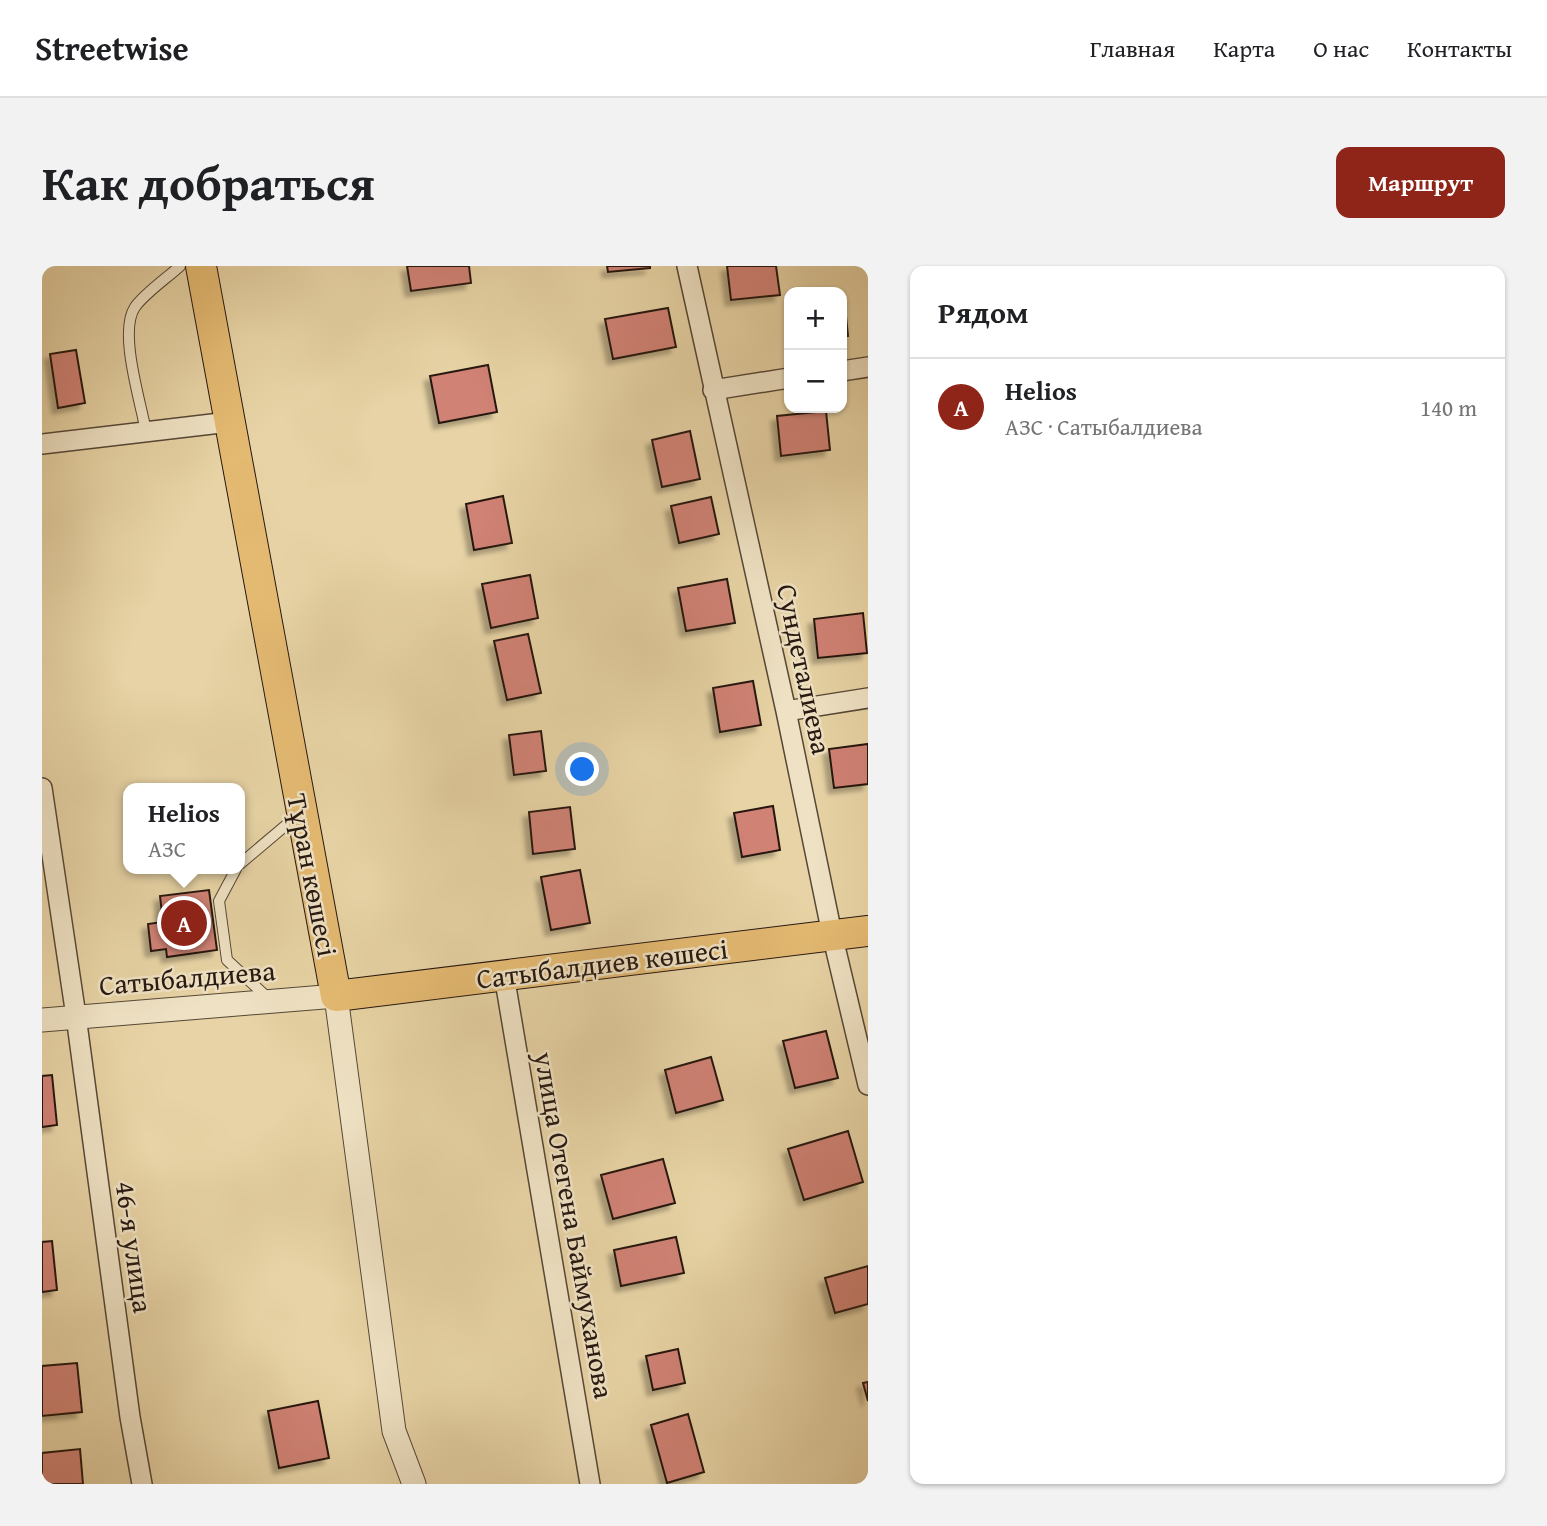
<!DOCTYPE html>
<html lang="ru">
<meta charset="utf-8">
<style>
body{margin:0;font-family:"Gentium Book Plus",serif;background:#f2f2f2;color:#202124}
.controls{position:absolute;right:21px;top:21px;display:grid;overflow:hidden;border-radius:14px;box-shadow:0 2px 5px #0004}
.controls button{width:63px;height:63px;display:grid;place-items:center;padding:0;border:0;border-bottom:2px solid #e0e0e0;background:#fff;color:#202124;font:35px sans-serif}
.you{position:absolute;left:541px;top:504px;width:24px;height:24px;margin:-18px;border:5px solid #fff;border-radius:50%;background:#1a73e8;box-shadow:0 0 0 10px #1a73e833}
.badge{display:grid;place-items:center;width:46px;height:46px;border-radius:50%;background:#8f2418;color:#fff;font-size:23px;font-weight:700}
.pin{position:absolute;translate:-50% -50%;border:4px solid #fff;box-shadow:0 2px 7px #0006}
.popup{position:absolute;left:81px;top:517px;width:122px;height:91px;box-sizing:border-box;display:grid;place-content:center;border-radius:14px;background:#fff;filter:drop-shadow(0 2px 5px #0005);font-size:23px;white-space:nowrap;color:#757577}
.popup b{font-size:26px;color:#202124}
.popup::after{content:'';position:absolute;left:50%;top:100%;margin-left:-14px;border:14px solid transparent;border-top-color:#fff}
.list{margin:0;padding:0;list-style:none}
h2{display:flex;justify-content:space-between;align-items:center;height:91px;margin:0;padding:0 28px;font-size:30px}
h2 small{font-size:23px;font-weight:400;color:#757577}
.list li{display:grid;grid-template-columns:46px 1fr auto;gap:21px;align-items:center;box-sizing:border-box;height:98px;padding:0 28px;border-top:2px solid #e0e0e0}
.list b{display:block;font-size:26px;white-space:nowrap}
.list p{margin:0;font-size:23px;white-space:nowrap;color:#757577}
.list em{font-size:23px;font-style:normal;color:#757577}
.map{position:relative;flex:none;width:826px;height:1218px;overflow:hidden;border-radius:14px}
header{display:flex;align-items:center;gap:42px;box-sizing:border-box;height:98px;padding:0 35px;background:#fff;border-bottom:2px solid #e0e0e0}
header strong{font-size:33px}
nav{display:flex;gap:38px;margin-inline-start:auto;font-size:24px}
.intro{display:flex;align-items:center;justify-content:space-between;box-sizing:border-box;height:168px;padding:0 42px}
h1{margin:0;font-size:49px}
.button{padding:18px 32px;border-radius:14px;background:#8f2418;color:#fff;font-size:24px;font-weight:700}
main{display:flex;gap:42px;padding:0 42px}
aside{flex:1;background:#fff;border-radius:14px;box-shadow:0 2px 5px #0004}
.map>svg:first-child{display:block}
.building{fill:#d08274;stroke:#261811;stroke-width:2;filter:url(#shadow)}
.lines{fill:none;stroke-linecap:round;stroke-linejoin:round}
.service-casing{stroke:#564736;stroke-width:12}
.minor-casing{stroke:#564736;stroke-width:22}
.tertiary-casing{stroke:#564736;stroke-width:25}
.primary-casing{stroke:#261811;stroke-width:32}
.service{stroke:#efe2c4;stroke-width:10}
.minor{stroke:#efe2c4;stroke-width:19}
.tertiary{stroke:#efe2c4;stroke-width:23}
.primary{stroke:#e4ba72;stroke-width:30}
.labels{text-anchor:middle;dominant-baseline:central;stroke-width:5;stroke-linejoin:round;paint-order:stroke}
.street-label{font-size:28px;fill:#261811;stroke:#efe2c4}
</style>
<header>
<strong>Streetwise</strong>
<nav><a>Главная</a><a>Карта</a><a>О нас</a><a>Контакты</a></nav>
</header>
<div class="intro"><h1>Как добраться</h1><a class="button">Маршрут</a></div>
<main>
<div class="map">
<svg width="826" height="1218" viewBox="0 0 826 1218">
<defs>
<filter id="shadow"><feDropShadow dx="-5.5" dy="5.5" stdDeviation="2" flood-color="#0004"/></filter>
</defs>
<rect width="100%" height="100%" fill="#e7d3a5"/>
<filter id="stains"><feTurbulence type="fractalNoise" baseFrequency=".00286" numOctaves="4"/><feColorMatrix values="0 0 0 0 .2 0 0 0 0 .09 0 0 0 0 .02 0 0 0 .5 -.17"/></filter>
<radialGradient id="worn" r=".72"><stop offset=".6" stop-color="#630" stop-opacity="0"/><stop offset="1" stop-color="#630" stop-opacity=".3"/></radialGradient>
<path class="building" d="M365,0H427L429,17L369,25Z
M565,0H608V2L566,6Z
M685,0H734L738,29L689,34Z
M800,31H802L806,70L800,71Z
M626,42L634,81L571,93L563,53Z
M34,84L43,137L16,142L8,88Z
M446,99L455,146L397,157L388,110Z
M784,145L788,184L739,190L735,150Z
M648,165L658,213L620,221L610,174Z
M461,230L470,277L432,284L424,238Z
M669,231L677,268L637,277L629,240Z
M488,309L496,352L449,362L440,318Z
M685,313L693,357L644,365L636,322Z
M821,347L825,387L776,392L772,353Z
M486,368L499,427L465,434L452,375Z
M711,415L719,459L678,466L671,422Z
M499,465L504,505L472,509L467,469Z
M826,478V518L792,522L787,483Z
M731,540L738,584L700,591L692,547Z
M528,541L533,583L491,588L487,546Z
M538,604L548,657L509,664L499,611Z
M167,624L175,684L125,691L124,683L109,685L106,658L121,656L118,630Z
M784,765L796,812L753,822L741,775Z
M669,791L681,834L634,847L623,804Z
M10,809L15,859L0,861V810Z
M806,865L821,916L762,934L746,883Z
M621,893L633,937L571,953L559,909Z
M634,971L642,1007L579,1020L572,984Z
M10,975L15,1024L0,1026V976Z
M826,1000V1038L793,1047L783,1012Z
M636,1083L643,1117L611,1124L604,1090Z
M35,1097L40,1146L0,1150V1100Z
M826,1116V1135L821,1117Z
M276,1135L287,1192L237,1202L226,1145Z
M646,1148L662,1206L625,1217L609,1159Z
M38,1183L41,1218H0V1187Z"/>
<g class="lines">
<defs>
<path id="service" d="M104,166C99,136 76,66 93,41C103,27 125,12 138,0
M198,598L256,549
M194,603L177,635L185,694L227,733"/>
<path id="minor" d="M645,0L744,445L790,668L826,819
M800,105L826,101
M671,124L747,112
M0,178L187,156
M744,445L826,432
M0,522L34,750L88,1151L100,1218
M462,709L548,1218"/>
<path id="tertiary" d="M0,754L294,730L352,1165L372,1218"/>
<path id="primary" d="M159,0L294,730L826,665"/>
</defs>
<use href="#service" class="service-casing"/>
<use href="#minor" class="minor-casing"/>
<use href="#tertiary" class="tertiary-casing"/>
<use href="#primary" class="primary-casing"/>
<use href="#service" class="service"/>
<use href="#minor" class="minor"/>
<use href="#tertiary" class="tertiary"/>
<use href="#primary" class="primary"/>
</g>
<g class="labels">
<g class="street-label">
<text transform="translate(763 403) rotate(78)">Сундеталиева</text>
<text transform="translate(271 609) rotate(79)">Тұран көшесі</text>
<text transform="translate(560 697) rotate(-7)">Сатыбалдиев көшесі</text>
<text transform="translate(145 711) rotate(-5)">Сатыбалдиева</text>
<text transform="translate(533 959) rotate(80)">улица Отегена Баймуханова</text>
<text transform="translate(93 981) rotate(82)">46-я улица</text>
</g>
</g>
<rect width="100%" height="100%" filter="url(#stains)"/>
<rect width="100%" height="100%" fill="url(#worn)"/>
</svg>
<div class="controls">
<button>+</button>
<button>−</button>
</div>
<div class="you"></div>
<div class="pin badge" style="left:142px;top:657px">A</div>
<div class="popup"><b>Helios</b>АЗС</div>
</div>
<aside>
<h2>Рядом<small></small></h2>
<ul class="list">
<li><span class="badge">A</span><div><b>Helios</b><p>АЗС · Сатыбалдиева</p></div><em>140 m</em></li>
</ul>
</aside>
</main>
